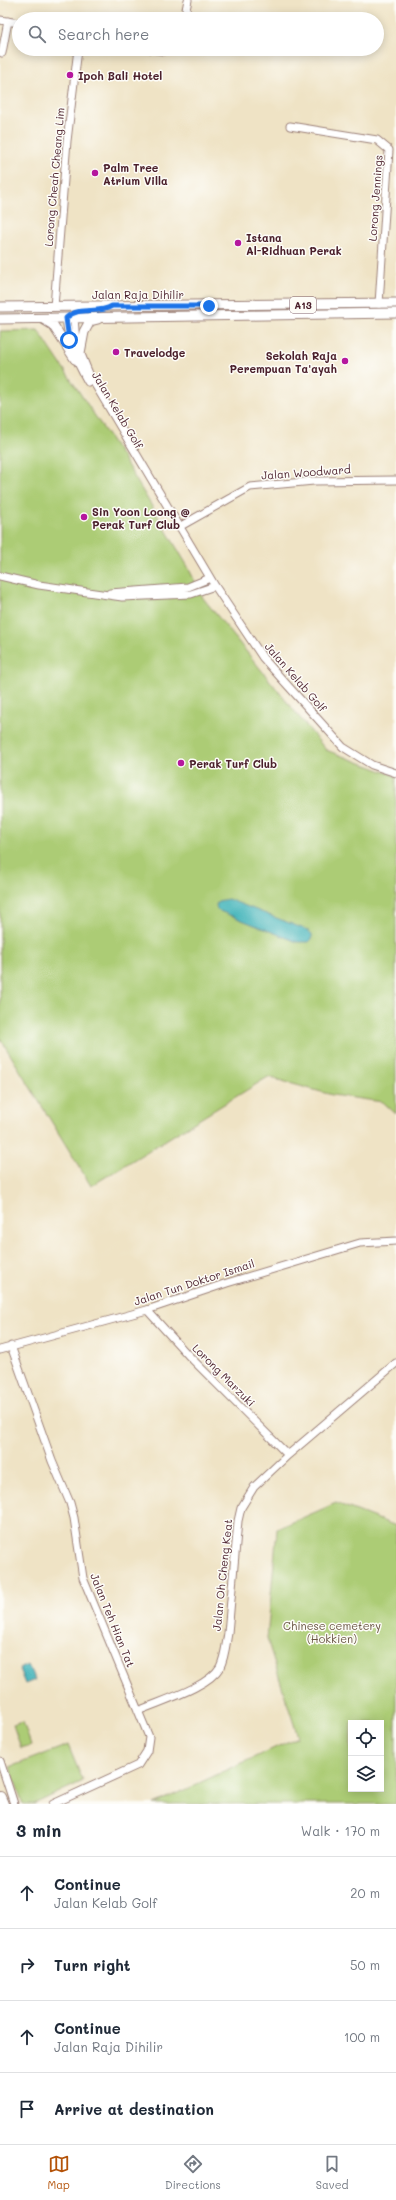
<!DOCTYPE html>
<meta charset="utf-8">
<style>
body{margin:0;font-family:Mali,sans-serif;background:#f6f6f7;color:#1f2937}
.controls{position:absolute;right:12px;bottom:12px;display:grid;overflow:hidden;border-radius:0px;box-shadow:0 2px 10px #0003}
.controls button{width:36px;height:36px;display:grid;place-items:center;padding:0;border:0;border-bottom:1px solid #e0e1e3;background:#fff;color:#1f2937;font:20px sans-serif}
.stop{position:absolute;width:12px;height:12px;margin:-9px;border:3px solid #1a73e8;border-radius:50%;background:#fff}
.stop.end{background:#1a73e8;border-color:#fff;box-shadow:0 1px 4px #0008}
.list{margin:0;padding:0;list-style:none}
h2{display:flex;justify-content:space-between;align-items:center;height:52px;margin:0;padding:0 16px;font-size:17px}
h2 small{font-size:13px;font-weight:400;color:#747a83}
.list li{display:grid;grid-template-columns:26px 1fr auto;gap:12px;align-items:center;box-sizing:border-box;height:72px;padding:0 16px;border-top:1px solid #e0e1e3}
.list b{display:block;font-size:15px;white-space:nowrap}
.list p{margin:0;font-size:13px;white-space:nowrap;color:#747a83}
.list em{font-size:13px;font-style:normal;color:#747a83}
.icon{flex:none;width:22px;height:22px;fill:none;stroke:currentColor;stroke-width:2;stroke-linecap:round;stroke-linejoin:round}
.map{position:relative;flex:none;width:396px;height:1804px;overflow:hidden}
.search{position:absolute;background:#fff;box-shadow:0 2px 10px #0003;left:12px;right:12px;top:12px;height:44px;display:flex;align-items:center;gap:10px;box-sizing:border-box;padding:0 14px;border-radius:22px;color:#747a83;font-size:15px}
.sheet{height:340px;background:#fff}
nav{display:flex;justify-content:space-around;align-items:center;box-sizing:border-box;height:56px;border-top:1px solid #e0e1e3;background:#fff;font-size:11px;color:#747a83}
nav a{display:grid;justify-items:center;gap:2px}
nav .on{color:#b45309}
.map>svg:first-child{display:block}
.green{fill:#accc74;stroke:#7b7650;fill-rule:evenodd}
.water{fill:#45b5bb;stroke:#486a73}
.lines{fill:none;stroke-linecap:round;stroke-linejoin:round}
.minor-casing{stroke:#9c8178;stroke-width:9}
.major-casing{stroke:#9c8178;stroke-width:11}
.highway-casing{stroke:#9c8178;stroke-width:12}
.minor{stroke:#fff;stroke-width:7}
.major{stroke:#fff;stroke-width:9}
.highway{stroke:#fff;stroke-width:10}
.route{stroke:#1a73e8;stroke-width:5}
.poi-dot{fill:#b5179e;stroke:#fdfcf7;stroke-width:1.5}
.labels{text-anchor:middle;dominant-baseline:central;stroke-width:3;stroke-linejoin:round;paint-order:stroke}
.shield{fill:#fdfcf7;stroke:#806168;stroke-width:1}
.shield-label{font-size:10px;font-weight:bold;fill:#4a1f2b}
.poi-label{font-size:11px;font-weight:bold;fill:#4a1f2b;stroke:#fdfcf7;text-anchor:start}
.street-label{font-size:11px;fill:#4a1f2b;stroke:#fdfcf7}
.park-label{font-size:11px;fill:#675341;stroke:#fdfcf7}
</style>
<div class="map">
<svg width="396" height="1804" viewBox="0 0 396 1804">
<rect width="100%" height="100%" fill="#fdfcf7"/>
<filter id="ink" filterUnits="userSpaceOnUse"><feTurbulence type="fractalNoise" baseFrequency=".025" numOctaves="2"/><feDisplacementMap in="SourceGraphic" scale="8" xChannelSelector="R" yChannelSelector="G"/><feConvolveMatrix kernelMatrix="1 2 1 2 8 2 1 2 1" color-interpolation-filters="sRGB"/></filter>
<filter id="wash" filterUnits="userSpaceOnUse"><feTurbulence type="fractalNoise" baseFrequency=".012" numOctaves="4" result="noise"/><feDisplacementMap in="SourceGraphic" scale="16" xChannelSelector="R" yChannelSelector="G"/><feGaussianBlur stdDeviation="0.9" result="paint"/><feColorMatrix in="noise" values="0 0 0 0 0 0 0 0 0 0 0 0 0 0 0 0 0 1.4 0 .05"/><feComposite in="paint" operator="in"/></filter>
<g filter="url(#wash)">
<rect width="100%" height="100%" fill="#efe3c5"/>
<path class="green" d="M38,330L123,458L187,565L203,598L326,750L396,776V1114L383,1102L332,1095L268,1077L91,1186L0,1038V331Z
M336,1503L396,1526V1804H154L298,1737L267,1639L277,1529ZM351,1723H381V1789H351Z
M23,1722L31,1745L21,1748L13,1725Z
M68,1745L83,1781L34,1804H23L10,1767Z"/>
<path class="water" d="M228,899L307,930L312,934V939L309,942H297L217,910L216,905L218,901Z
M28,1665L35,1680L25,1684L19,1669Z"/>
</g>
<g filter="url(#ink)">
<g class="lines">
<defs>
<path id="minor" d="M184,19L188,0
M0,20L19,23
M151,49L164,51L172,49
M2,53L8,21
M290,126L377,140L389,150L379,304
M54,307L67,141L78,49
M66,318C69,344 75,359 88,382
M74,318L76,342L90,376L215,586L263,658L343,747L372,765L396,773
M179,527L250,487L314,481L396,480
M0,576L39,585L122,597L191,594L215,586
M110,593L188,587L210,578
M147,1310L188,1355L288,1455
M11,1346L52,1461L70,1503L74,1518L83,1578L149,1737L147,1751L138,1765L53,1804
M0,1350L147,1310L227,1283L360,1243L396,1241
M138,1711C160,1701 208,1688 220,1667C225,1657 226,1644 228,1633L238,1521L241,1508L254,1487L288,1455L396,1363
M0,1761L14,1804"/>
<path id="major" d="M0,307L396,303
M0,319L396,313
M43,319L53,325L75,359
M80,353L84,332L90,321L98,319"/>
<path id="highway" d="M0,1797L3,1804"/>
</defs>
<use href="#minor" class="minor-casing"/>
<use href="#major" class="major-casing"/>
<use href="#highway" class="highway-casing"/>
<use href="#minor" class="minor"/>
<use href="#major" class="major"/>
<use href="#highway" class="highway"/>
</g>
</g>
<g class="lines" filter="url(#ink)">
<path class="route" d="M69,340L66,318C80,305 97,315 112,306H209"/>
</g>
<g class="poi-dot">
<circle cx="70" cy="75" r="4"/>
<circle cx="95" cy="173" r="4"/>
<circle cx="238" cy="243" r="4"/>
<circle cx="116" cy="352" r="4"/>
<circle cx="345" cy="361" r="4"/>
<circle cx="84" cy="517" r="4"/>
<circle cx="181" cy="763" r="4"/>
</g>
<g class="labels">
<rect class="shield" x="290" y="297" width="26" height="16" rx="3"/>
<g class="shield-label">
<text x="303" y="305">A13</text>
</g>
<g class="poi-label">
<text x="78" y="75">Ipoh Bali Hotel</text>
<text x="103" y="167">Palm Tree<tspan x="103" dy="13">Atrium Villa</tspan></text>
<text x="246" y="237">Istana<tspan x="246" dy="13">Al-Ridhuan Perak</tspan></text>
<text x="124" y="352">Travelodge</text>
<text x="337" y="355" text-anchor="end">Sekolah Raja<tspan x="337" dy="13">Perempuan Ta'ayah</tspan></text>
<text x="92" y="511">Sin Yoon Loong @<tspan x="92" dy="13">Perak Turf Club</tspan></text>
<text x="189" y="763">Perak Turf Club</text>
</g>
<g class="street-label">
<text transform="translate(54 177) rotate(-85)">Lorong Cheah Cheang Lim</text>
<text transform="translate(375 198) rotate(-86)">Lorong Jennings</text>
<text x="138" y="294">Jalan Raja Dihilir</text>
<text transform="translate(118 410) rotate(59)">Jalan Kelab Golf</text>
<text transform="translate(306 472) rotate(-4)">Jalan Woodward</text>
<text transform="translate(296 677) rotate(49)">Jalan Kelab Golf</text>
<text transform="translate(194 1282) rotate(-18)">Jalan Tun Doktor Ismail</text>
<text transform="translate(224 1375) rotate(45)">Lorong Marzuki</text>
<text transform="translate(222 1575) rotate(-84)">Jalan Oh Cheng Keat</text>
<text transform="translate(113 1620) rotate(68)">Jalan Teh Hian Tat</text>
</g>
<g class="park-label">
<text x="332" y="1625">Chinese cemetery<tspan x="332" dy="13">(Hokkien)</tspan></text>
</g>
</g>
</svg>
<div class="controls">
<button><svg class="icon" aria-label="locate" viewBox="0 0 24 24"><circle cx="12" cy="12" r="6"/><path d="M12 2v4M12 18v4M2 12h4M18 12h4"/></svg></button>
<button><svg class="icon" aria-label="layers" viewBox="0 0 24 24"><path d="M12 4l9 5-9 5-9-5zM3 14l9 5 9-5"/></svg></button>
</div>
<div class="stop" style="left:69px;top:340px"></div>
<div class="stop end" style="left:209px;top:306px"></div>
<div class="search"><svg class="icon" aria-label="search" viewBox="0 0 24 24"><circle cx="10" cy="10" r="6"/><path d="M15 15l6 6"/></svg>Search here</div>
</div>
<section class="sheet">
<h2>3 min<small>Walk · 170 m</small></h2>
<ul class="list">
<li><svg class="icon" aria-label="ahead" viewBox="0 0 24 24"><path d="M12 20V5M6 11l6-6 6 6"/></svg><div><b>Continue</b><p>Jalan Kelab Golf</p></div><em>20 m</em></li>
<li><svg class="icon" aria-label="right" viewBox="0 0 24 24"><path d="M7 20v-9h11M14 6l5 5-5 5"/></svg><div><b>Turn right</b></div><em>50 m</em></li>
<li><svg class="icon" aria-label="ahead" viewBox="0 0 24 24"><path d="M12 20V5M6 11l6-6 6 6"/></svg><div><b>Continue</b><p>Jalan Raja Dihilir</p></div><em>100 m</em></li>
<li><svg class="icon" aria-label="arrive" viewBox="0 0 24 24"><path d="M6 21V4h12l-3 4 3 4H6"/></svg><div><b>Arrive at destination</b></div></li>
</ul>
</section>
<nav>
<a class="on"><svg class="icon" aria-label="map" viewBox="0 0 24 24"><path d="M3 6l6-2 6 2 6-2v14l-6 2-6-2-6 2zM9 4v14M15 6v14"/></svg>Map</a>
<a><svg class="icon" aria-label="directions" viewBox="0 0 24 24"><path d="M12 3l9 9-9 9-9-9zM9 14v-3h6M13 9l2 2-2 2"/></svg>Directions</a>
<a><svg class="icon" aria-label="saved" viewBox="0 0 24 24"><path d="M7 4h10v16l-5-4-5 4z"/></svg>Saved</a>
</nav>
